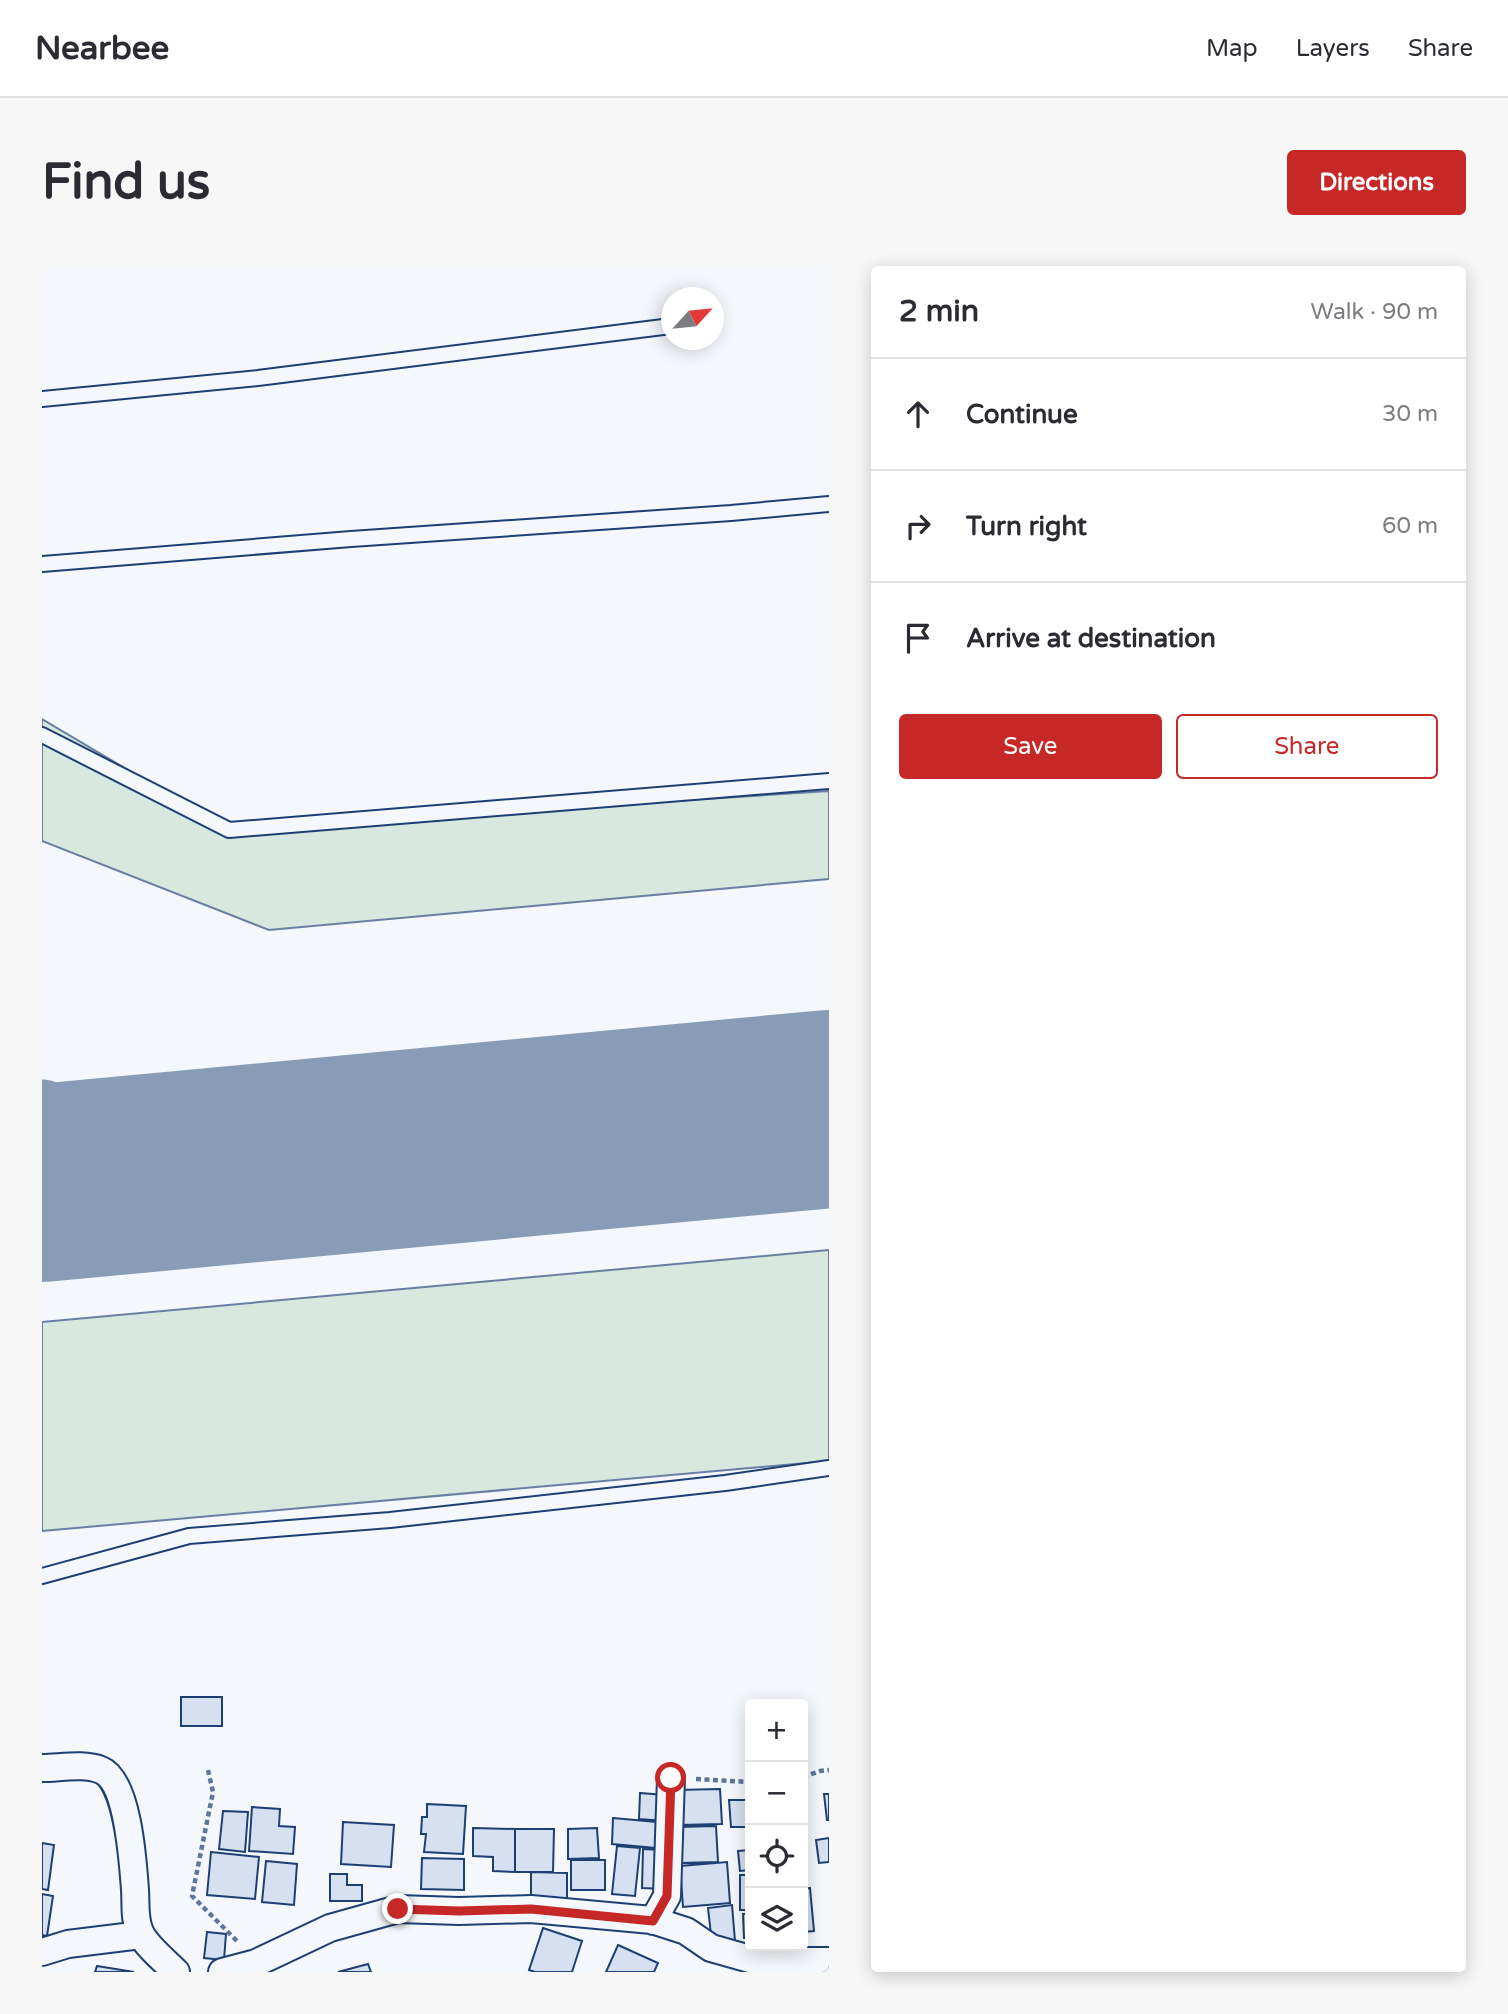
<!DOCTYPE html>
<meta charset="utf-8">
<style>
body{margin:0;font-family:"Varela Round",sans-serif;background:#f7f7f7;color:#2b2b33}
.controls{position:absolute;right:21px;bottom:21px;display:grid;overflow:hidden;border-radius:7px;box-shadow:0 4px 18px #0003}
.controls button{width:63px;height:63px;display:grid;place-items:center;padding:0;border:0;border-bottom:2px solid #e1e1e2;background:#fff;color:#2b2b33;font:35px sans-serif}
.compass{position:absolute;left:619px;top:21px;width:63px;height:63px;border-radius:50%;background:#fff;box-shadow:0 4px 18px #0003;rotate:63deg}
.stop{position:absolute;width:21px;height:21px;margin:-16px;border:5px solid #c62828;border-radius:50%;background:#fff}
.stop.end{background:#c62828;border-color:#fff;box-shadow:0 2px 7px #0008}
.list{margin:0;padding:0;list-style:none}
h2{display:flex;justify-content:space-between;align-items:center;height:91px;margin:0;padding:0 28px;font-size:30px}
h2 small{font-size:23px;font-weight:400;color:#7c7c81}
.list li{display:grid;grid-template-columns:46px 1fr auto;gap:21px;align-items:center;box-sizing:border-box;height:112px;padding:0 28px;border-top:2px solid #e1e1e2}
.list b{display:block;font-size:26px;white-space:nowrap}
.list em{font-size:23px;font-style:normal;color:#7c7c81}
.actions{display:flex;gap:14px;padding:21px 28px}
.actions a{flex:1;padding:16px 0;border:2px solid #c62828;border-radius:7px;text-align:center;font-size:24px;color:#c62828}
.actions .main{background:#c62828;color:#fff}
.icon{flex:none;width:38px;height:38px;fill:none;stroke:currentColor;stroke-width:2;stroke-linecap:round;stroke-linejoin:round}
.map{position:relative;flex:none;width:787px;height:1706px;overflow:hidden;border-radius:7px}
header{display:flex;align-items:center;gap:42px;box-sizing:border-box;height:98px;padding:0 35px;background:#fff;border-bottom:2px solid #e1e1e2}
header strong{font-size:33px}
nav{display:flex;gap:38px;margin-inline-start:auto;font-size:24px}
.intro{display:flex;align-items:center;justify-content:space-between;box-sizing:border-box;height:168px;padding:0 42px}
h1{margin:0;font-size:49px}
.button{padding:18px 32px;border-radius:7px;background:#c62828;color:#fff;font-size:24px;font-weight:700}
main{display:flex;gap:42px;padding:0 42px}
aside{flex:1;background:#fff;border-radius:7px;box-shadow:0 4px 18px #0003}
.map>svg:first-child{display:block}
.grass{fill:#d7e8df;stroke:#687fa3;stroke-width:2}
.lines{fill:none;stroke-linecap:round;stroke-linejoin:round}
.taxiway{stroke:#889bb7;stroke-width:79}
.runway{stroke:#889bb7;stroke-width:198}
.building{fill:#d5e0f0;stroke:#1d3f73;stroke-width:2}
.lane-casing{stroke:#1d3f73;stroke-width:18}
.street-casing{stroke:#1d3f73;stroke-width:30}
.path{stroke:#5e769c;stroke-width:4.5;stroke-dasharray:5 3.5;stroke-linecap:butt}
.lane{stroke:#f4f7fb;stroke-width:14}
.street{stroke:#f4f7fb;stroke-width:26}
.route{stroke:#c62828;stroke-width:9}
</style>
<header>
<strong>Nearbee</strong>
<nav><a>Map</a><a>Layers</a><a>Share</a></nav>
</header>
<div class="intro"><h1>Find us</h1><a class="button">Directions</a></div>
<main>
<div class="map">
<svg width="787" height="1706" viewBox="0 0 787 1706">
<rect width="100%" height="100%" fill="#f4f7fb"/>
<path class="grass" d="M0,453L187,564L787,525V613L227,664L0,575Z
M787,984V1195L0,1265V1056Z"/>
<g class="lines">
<path class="taxiway" d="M0,853L70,887L117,898L164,901"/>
<path class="runway" d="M0,917L787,843"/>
</g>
<path class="building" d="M139,1431H180V1460H139Z
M678,1523L680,1558L635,1559L634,1524Z
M598,1527L623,1529L622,1555L597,1553Z
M782,1528H787V1554H785Z
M687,1534H708V1561H689Z
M385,1538L424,1540L421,1588L382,1586L384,1568H379L380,1551H385Z
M210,1541L238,1543L237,1560L253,1561L251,1588L207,1585Z
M181,1545L206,1546L203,1586L177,1583Z
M571,1552L615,1556L614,1582L570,1578Z
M301,1556L352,1559L349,1601L299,1598Z
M674,1560L676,1596L637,1597L635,1561Z
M431,1562L473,1563V1606L451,1605V1591L431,1590Z
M555,1562L557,1592L526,1593V1563Z
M473,1563H512L511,1606H473Z
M787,1572V1596L777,1597L774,1574Z
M0,1577L12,1579L6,1624L0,1623Z
M575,1580L598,1582L593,1630L570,1628Z
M601,1583L620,1584L623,1623L600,1622Z
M708,1584V1604L698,1605L696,1585Z
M169,1586L217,1591L213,1633L165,1629Z
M380,1592L422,1593V1624L379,1623Z
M529,1594H563V1624H529Z
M224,1595L255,1598L252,1639L220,1636Z
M685,1596L688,1637L641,1641L638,1600Z
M489,1606L525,1607V1632H489Z
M288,1608H305V1619H320V1635H288Z
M698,1609H708V1644H698Z
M768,1622L772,1665L761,1666V1623Z
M0,1628L11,1630L5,1670L0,1669Z
M690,1639L693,1675L670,1677L666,1642Z
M701,1648H708V1672H702Z
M501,1662L540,1675L530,1706H493L487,1704Z
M165,1666L184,1668L182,1694L162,1692Z
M576,1679L616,1697L612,1706H564Z
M326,1698L329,1706H296Z
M55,1700L92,1706H53Z"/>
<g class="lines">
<defs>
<path id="lane" d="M0,133L216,112L629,60
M0,298L309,273L689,247L787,238
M0,469L187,564L787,515
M0,1310L147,1270L348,1254L683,1217L787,1202"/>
<path id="street" d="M0,1502C18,1502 42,1497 59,1504C86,1515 91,1597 93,1624C94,1638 92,1653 98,1666C103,1679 124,1696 134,1706
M611,1655L625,1630L629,1512
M0,1686L26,1678L99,1669
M180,1706L214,1697L288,1662L356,1643L417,1645L489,1643L610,1654L644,1665L669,1682L715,1695H787"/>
</defs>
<use href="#lane" class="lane-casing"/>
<use href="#street" class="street-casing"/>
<path class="path" d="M166,1504L171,1526L150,1630L195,1675
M761,1511L778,1505L787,1504
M654,1513L708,1516"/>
<use href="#lane" class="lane"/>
<use href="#street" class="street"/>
</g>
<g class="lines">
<path class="route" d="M356,1643L417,1645L489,1643L611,1655L625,1630L629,1512"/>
</g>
</svg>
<div class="controls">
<button>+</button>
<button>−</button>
<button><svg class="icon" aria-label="locate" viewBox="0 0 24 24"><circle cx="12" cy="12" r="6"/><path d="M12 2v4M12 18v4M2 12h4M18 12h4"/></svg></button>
<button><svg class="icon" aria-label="layers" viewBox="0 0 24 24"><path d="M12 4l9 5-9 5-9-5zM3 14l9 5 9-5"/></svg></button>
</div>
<svg class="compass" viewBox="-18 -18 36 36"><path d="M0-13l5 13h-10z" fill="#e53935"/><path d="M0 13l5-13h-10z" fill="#7c7c81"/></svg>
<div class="stop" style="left:629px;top:1512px"></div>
<div class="stop end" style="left:356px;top:1643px"></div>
</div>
<aside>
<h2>2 min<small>Walk · 90 m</small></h2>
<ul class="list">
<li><svg class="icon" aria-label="ahead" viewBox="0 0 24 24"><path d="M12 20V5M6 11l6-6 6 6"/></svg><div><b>Continue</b></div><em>30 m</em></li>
<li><svg class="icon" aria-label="right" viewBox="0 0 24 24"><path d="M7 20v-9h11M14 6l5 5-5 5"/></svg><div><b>Turn right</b></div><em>60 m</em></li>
<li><svg class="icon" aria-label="arrive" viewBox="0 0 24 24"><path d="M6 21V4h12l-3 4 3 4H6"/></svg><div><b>Arrive at destination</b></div></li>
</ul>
<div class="actions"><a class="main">Save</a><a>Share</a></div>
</aside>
</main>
